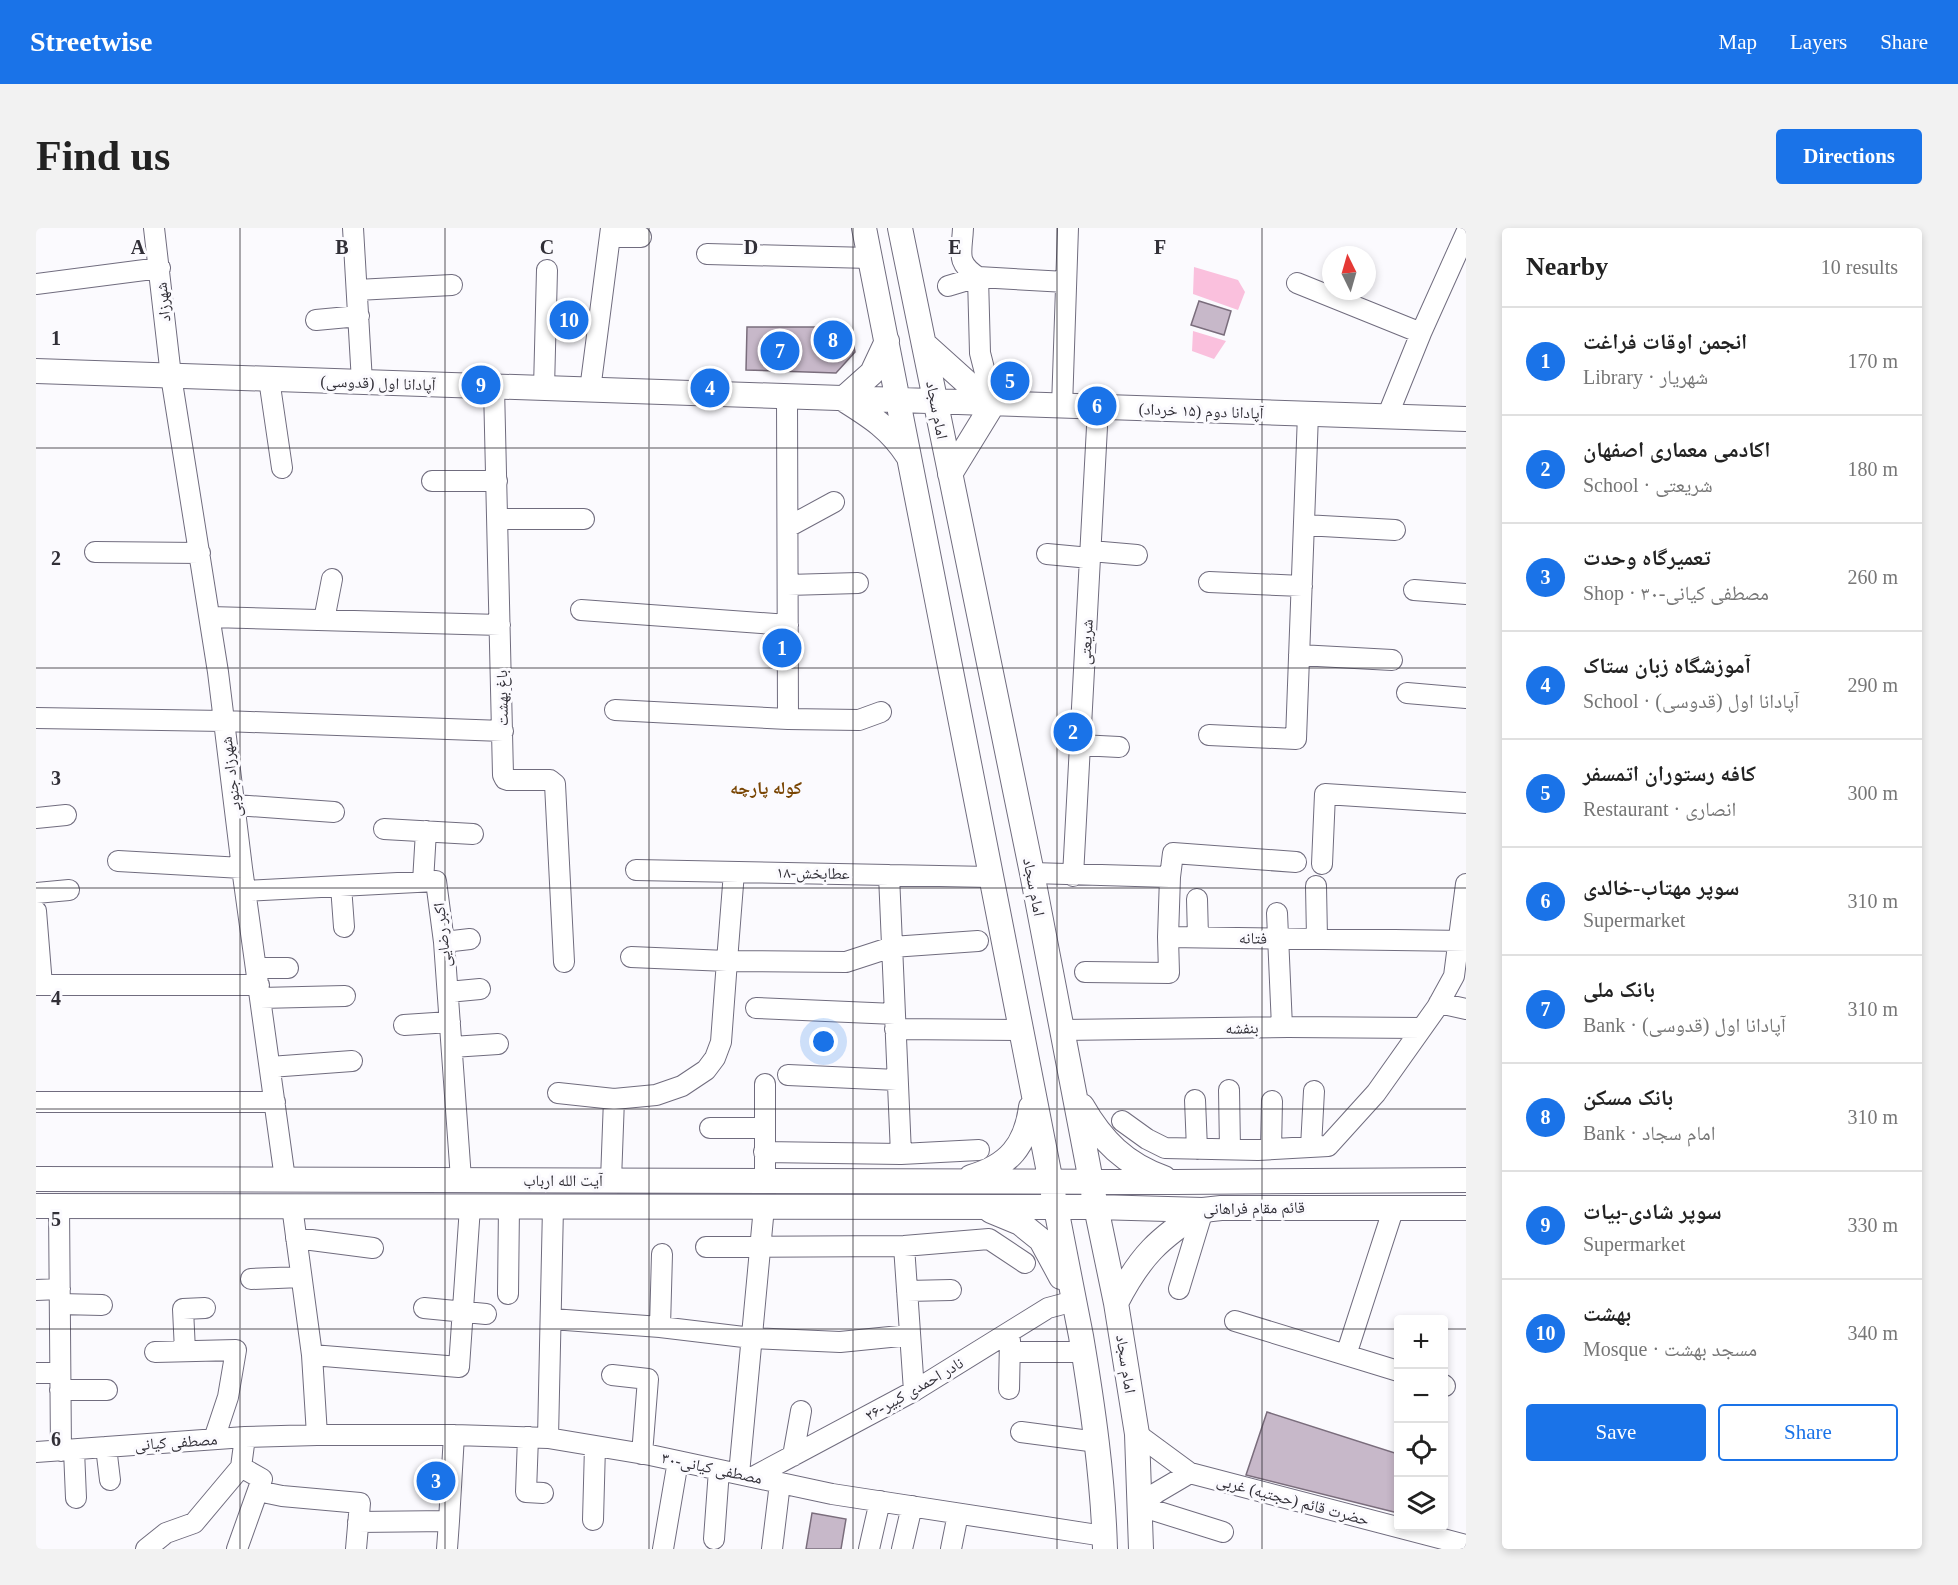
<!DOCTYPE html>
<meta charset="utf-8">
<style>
body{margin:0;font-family:"Times New Roman","Noto Naskh Arabic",serif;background:#f2f2f2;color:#222}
.controls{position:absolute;right:18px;bottom:18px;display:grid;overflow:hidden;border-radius:6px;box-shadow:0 3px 9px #0003}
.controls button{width:54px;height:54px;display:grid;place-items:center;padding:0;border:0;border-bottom:2px solid #e0e0e0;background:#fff;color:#222;font:30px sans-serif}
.compass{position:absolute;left:1286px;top:18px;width:54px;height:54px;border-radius:50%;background:#fff;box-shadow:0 3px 9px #0003;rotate:355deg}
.you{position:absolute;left:788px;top:814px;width:21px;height:21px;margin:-15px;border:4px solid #fff;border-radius:50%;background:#1a73e8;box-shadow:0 0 0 9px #1a73e833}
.badge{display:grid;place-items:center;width:39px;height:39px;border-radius:50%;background:#1a73e8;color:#fff;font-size:20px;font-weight:700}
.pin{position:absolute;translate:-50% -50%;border:3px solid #fff;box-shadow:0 2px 6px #0006}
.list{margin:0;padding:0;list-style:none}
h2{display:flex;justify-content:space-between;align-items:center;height:78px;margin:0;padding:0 24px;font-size:26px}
h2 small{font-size:20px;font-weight:400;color:#767676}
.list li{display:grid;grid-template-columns:39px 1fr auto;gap:18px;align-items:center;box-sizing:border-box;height:108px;padding:0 24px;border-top:2px solid #e0e0e0}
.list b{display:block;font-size:22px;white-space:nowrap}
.list p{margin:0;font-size:20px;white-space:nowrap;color:#767676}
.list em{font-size:20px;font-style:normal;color:#767676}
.actions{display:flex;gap:12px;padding:18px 24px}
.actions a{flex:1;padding:14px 0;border:2px solid #1a73e8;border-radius:6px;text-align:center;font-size:21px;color:#1a73e8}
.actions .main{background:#1a73e8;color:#fff}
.icon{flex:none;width:33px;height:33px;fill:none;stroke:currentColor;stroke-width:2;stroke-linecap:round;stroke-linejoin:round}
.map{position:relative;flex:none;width:1430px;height:1321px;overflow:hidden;border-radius:6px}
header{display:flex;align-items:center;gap:36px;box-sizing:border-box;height:84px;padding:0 30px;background:#1a73e8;color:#fff}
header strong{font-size:28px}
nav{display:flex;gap:33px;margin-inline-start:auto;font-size:21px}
.intro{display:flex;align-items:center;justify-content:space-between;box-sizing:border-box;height:144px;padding:0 36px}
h1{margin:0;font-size:42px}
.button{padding:15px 27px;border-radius:6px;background:#1a73e8;color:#fff;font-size:21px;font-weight:700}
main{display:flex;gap:36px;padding:0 36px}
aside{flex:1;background:#fff;border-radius:6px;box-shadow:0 3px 9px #0003}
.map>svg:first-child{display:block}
.green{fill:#fac0dd}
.building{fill:#c7b8c9;stroke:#7a6d7c;stroke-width:1.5}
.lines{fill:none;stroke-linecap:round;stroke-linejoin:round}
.minor-casing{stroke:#706c7e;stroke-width:22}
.major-casing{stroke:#706c7e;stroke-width:26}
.minor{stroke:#fff;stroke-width:20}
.major{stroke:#fff;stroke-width:24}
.grid{fill:none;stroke:#312f37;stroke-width:1.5;stroke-opacity:0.55}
.labels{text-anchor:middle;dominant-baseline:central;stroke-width:6;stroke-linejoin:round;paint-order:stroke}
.street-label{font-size:16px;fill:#312f37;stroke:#fbfafe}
.neighbourhood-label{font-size:18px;font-weight:bold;fill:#794503;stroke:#fbfafe}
.grid-label{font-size:20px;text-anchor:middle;font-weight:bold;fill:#312f37;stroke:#fbfafe;stroke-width:6;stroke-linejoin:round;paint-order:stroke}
</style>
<header>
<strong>Streetwise</strong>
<nav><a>Map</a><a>Layers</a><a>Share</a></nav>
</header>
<div class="intro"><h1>Find us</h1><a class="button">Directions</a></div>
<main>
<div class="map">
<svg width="1430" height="1321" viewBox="0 0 1430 1321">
<rect width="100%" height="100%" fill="#fbfafe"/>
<path class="green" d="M1158,39L1202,52L1209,64L1202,82L1157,66Z
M1157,103L1190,113L1178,131L1156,123Z"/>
<path class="building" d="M1163,73L1195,83L1188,107L1155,97Z
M711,99H814L819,124L800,145L710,142Z
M1231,1184L1362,1226V1285L1210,1247Z
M392,1239L404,1240L403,1267L390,1266Z
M776,1285L810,1291L805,1321H770Z"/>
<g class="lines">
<defs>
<path id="minor" d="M118,0L135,148L182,444L206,640L249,951
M317,0L326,154
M927,0C926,25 919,34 942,49L944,125L957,176
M574,9H605
M671,26L834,30
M1261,55L1385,105
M0,56L124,40
M912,58L942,49L1030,54
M321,62L416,57
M280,92L323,88
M233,151L246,240
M458,159L467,547L469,551L472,552H514L519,556L528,734
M508,160L511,42
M554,162L575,0
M751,169L752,491
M1026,179L1032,0
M1351,189L1385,105L1430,5
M396,253H461
M462,291H548
M1268,297L1359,302
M752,299L798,274
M1055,323L1101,327
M59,324L164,325
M1011,326L1054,330
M1173,354L1266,358
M752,357L822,355
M1378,362L1430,366
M545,382L752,397
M174,389L464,397
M288,392L296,351
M1263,427L1356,432
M1371,465L1430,470
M579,482L752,491L823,492L845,484
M0,490L188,493L467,503
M1173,507L1260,511L1272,186
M1044,517L1083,519
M199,577L298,584
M0,590L30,587
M348,601L437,606
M82,633L206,640
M1286,636L1289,566L1430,575
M600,642L954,649
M698,644L691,733L810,734L856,719L942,713
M996,645L1134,649L1137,625L1260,634
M853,647L865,926
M1037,648L1062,180
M387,654L390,603
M305,658L308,699
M1280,658L1281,710
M210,663L400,653L408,714L425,951
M0,665L33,662
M1161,671L1162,709
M0,683L6,757
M1241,685L1246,799
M1132,709L1134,649
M408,714L434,711
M220,740H252
M1049,744L1133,745L1132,709L1430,713
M0,757H223
M412,764L444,761
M224,770L309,768
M1403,775L1430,781
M720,780L859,786
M368,797L414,794
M859,801L984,802
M1026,802L1252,799L1386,800
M416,819L462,816
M234,839L316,833
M752,847L861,852
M729,856V952
M1193,862L1194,921
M522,865L578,871L620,867L646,858L670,842L679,830L685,814L691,733L595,729
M1159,872L1161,921
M0,874H239
M1086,893L1111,911L1129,920L1222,922L1292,918L1340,865L1401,779L1418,748L1430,656
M674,900H727
M1275,919L1278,863
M1235,921L1236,873
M728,924L865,926L943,922
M575,952L578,871
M23,978L25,1223
M256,978L276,1127L281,1207
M260,1010L337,1020
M868,1018L878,1163
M670,1019L868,1018L953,1011L989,1035
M215,1051L265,1049
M1143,1061L1167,982
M0,1062L24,1061
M871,1063L915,1062
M472,1066L473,978
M24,1076L66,1077
M388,1080L450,1086
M516,1091L624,1099L716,1110L804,1114L874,1107
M1199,1093L1362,1143
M624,1099L626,1026
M149,1123L147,1081L169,1080
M119,1124L200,1122L192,1169L178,1211
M974,1124H1048
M276,1127L423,1139L434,979
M1310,1127L1358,979
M0,1145H24
M576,1147L612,1151L606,1226
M1408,1157L1409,1158
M973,1161L974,1112
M24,1162H71
M985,1204L1061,1214
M1101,1206L1154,1245L1430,1317
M492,1209L490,1264L507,1265
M512,1210L517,979
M70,1219L74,1252
M38,1222L40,1270
M0,1224L209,1209L281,1207H418L512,1210L614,1227L796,1266L1068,1308
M757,1228L765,1183
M703,1246L728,979
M717,1249L878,1163L1012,1080L1038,1073
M222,1263L246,1268L324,1275L320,1321
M1104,1278L1187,1304
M1104,1278L1120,1265L1154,1245
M557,1292L559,1218
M413,1293L418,1207
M322,1294L413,1293L411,1321
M678,1311L683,1242
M110,1321L130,1305L158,1295L205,1239L209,1209
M201,1321L226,1251L205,1239
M627,1321L642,1233
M736,1321L744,1255
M833,1321L844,1273
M866,1321L876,1278
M915,1321L922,1286"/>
<path id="major" d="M828,0C902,369 970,739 1045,1108C1057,1179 1067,1249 1069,1321
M864,0L996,645L1060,979L1080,1075L1101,1206L1105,1321
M888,116L938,161L957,176L914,246
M0,143L1430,191
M807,171C834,188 854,200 872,228
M807,171L836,145L851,113
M1046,878C1066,913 1089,936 1128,950
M935,949C973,938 990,917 995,879
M0,951L1139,954L1430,952
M0,978L1060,979L1167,982L1185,980H1430
M955,983L984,995L1005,1012L1025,1049
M1080,1075C1104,1028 1123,1010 1167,982"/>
</defs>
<use href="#minor" class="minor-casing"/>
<use href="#major" class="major-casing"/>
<use href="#minor" class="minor"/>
<use href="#major" class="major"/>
</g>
<path class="grid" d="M204,0V1321M409,0V1321M613,0V1321M817,0V1321M1021,0V1321M1226,0V1321M0,220H1430M0,440H1430M0,660H1430M0,881H1430M0,1101H1362M1408,1101H1430"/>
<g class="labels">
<g class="street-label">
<text transform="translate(127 74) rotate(-96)">شهرزاد</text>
<text transform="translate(342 155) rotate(2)">آپادانا اول (قدوسی)</text>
<text transform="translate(901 182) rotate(79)">امام سجاد</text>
<text transform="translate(1165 183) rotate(2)">آپادانا دوم (۱۵ خرداد)</text>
<text transform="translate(1050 414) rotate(-87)">شریعتی</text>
<text transform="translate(466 470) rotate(-91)">باغ بهشت</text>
<text transform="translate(195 549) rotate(-97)">شهرزاد جنوبی</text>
<text transform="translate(777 645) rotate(1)">۱۸-عطابخش</text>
<text transform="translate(998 659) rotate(79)">امام سجاد</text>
<text transform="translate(406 707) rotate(-96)">اکبر رضایی</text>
<text transform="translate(1217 710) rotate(1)">فتانه</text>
<text transform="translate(1206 800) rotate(-1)">بنفشه</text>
<text x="527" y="952">آیت الله ارباب</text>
<text transform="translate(1218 980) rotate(-1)">قائم مقام فراهانی</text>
<text transform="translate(1090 1136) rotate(81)">امام سجاد</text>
<text transform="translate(878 1161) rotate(-30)">۲۶-نادر احمدی کبیر</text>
<text transform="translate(140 1214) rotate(-4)">مصطفی کیانی</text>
<text transform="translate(676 1240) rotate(12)">۳۰-مصطفی کیانی</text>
<text transform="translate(1257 1272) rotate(15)">حضرت قائم (حجتیه) غربی</text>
</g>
<g class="neighbourhood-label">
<text x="730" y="560">کوله پارچه</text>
</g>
</g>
<g class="grid-label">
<text x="102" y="26">A</text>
<text x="306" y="26">B</text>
<text x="511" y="26">C</text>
<text x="715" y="26">D</text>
<text x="919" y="26">E</text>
<text x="1124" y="26">F</text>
<text x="20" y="117">1</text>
<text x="20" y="337">2</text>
<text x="20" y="557">3</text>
<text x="20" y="777">4</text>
<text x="20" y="998">5</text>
<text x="20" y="1218">6</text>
</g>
</svg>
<div class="controls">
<button>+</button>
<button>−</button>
<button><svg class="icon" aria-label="locate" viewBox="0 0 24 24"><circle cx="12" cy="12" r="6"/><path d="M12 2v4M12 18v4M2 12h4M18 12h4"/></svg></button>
<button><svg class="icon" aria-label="layers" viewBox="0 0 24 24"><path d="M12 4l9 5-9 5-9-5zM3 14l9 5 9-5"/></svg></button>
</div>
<svg class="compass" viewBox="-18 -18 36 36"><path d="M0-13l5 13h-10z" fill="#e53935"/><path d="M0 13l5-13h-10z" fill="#767676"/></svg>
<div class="you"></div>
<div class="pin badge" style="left:746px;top:420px">1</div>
<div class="pin badge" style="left:1037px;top:504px">2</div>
<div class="pin badge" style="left:400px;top:1253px">3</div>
<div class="pin badge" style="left:674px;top:160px">4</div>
<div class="pin badge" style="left:974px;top:153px">5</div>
<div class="pin badge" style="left:1061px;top:178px">6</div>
<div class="pin badge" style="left:744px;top:123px">7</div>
<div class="pin badge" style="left:797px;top:112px">8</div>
<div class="pin badge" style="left:445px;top:157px">9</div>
<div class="pin badge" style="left:533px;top:92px">10</div>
</div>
<aside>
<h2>Nearby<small>10 results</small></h2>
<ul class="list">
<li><span class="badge">1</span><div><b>انجمن اوقات فراغت</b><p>Library · شهریار</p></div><em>170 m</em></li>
<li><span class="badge">2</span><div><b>اکادمی معماری اصفهان</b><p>School · شریعتی</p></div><em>180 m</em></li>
<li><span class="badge">3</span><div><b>تعمیرگاه وحدت</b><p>Shop · ۳۰-مصطفی کیانی</p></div><em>260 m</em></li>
<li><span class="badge">4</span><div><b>آموزشگاه زبان ستاک</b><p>School · آپادانا اول (قدوسی)</p></div><em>290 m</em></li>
<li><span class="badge">5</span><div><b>كافه رستوران اتمسفر</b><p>Restaurant · انصاری</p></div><em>300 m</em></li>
<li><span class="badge">6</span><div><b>سوپر مهتاب-خالدی</b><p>Supermarket</p></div><em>310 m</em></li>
<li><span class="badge">7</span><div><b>بانک ملی</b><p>Bank · آپادانا اول (قدوسی)</p></div><em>310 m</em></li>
<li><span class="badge">8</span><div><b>بانک مسکن</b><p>Bank · امام سجاد</p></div><em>310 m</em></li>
<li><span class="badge">9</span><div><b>سوپر شادی-بیات</b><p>Supermarket</p></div><em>330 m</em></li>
<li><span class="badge">10</span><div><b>بهشت</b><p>Mosque · مسجد بهشت</p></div><em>340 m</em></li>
</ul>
<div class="actions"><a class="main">Save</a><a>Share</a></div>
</aside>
</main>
